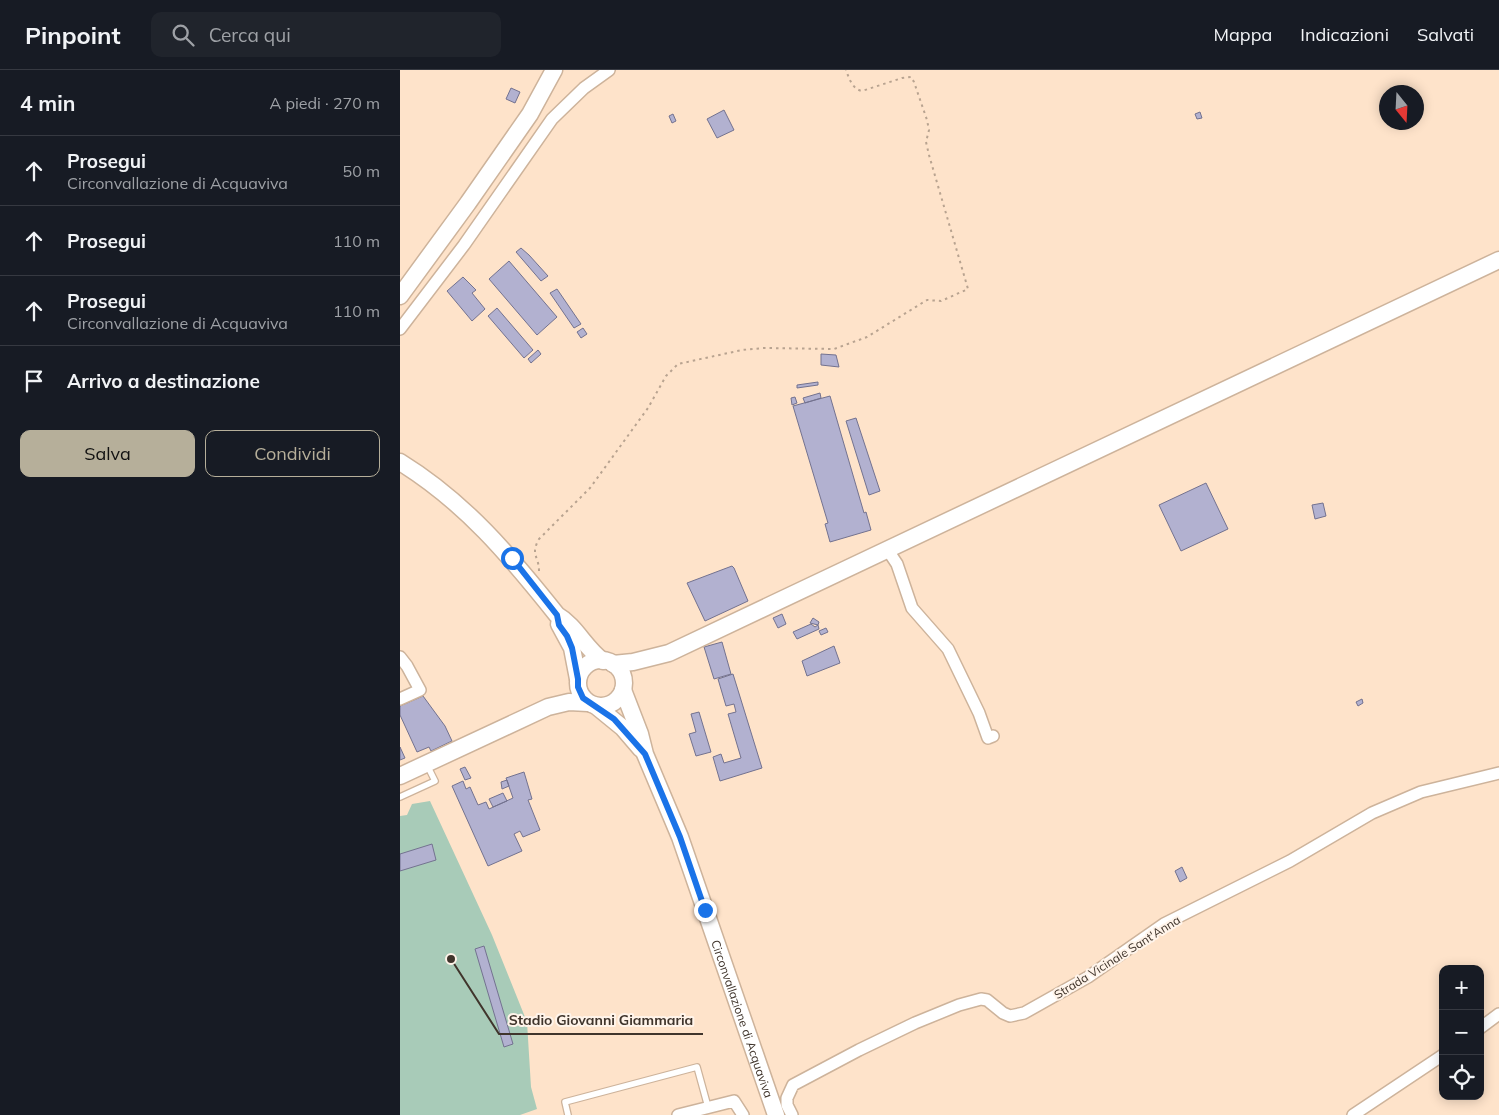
<!DOCTYPE html>
<html lang="it">
<meta charset="utf-8">
<style>
body{margin:0;font-family:Mulish,sans-serif;background:#20242c;color:#f1f3f6}
.controls{position:absolute;right:15px;bottom:15px;display:grid;overflow:hidden;border-radius:10px;box-shadow:0 2px 12px #0003}
.controls button{width:45px;height:45px;display:grid;place-items:center;padding:0;border:0;border-bottom:1px solid #363941;background:#171b24;color:#f1f3f6;font:25px sans-serif}
.compass{position:absolute;left:979px;top:15px;width:45px;height:45px;border-radius:50%;background:#171b24;box-shadow:0 2px 12px #0003;rotate:162deg}
.stop{position:absolute;width:15px;height:15px;margin:-11px;border:4px solid #1a73e8;border-radius:50%;background:#fff}
.stop.end{background:#1a73e8;border-color:#fff;box-shadow:0 1px 5px #0008}
.list{margin:0;padding:0;list-style:none}
h2{display:flex;justify-content:space-between;align-items:center;height:65px;margin:0;padding:0 20px;font-size:21px}
h2 small{font-size:16px;font-weight:400;color:#9ea1a6}
.list li{display:grid;grid-template-columns:32px 1fr auto;gap:15px;align-items:center;box-sizing:border-box;height:70px;padding:0 20px;border-top:1px solid #363941}
.list b{display:block;font-size:19px;white-space:nowrap}
.list p{margin:0;font-size:16px;white-space:nowrap;color:#9ea1a6}
.list em{font-size:16px;font-style:normal;color:#9ea1a6}
.actions{display:flex;gap:10px;padding:15px 20px}
.actions a{flex:1;padding:11px 0;border:1px solid #b6af9a;border-radius:10px;text-align:center;font-size:18px;color:#b6af9a}
.actions .main{background:#b6af9a;color:#111}
.icon{flex:none;width:28px;height:28px;fill:none;stroke:currentColor;stroke-width:2;stroke-linecap:round;stroke-linejoin:round}
.map{position:relative;flex:none;width:1099px;height:1045px;overflow:hidden}
header{display:flex;align-items:center;gap:30px;box-sizing:border-box;height:70px;padding:0 25px;background:#171b24;border-bottom:1px solid #363941}
header strong{font-size:24px}
nav{display:flex;gap:28px;margin-inline-start:auto;font-size:18px}
.search{width:350px;height:45px;background:#20242c;display:flex;align-items:center;gap:12px;box-sizing:border-box;padding:0 18px;border-radius:10px;color:#9ea1a6;font-size:19px}
main{display:flex}
aside{flex:1;background:#171b24}
.map>svg:first-child{display:block}
.garden{fill:#a8cbb8}
.building{fill:#b2b1d0;stroke:#73728f}
.lines{fill:none;stroke-linecap:round;stroke-linejoin:round}
.lane-casing{stroke:#cdb39b;stroke-width:8}
.street-casing{stroke:#cdb39b;stroke-width:14}
.secondary-casing{stroke:#cdb39b;stroke-width:19}
.path{stroke:#b8a390;stroke-width:2;stroke-dasharray:2.5 4;stroke-linecap:butt}
.lane{stroke:#fff;stroke-width:5.5}
.street{stroke:#fff;stroke-width:11}
.secondary{stroke:#fff;stroke-width:16}
.route{stroke:#1a73e8;stroke-width:6}
.labels{text-anchor:middle;dominant-baseline:central;stroke-width:4;stroke-linejoin:round;paint-order:stroke}
.street-label{font-size:12px;fill:#40352c;stroke:#fff4ea}
.leader{fill:none;stroke:#40352c;stroke-width:2}
.callout-dot{fill:#40352c;stroke:#fff4ea;stroke-width:2}
.callout-label{font-size:14px;text-anchor:middle;font-weight:bold;fill:#40352c;stroke:#fff4ea;stroke-width:4;stroke-linejoin:round;paint-order:stroke}
</style>
<header>
<strong>Pinpoint</strong>
<div class="search"><svg class="icon" aria-label="search" viewBox="0 0 24 24"><circle cx="10" cy="10" r="6"/><path d="M15 15l6 6"/></svg>Cerca qui</div>
<nav><a>Mappa</a><a>Indicazioni</a><a>Salvati</a></nav>
</header>
<main>
<aside>
<h2>4 min<small>A piedi · 270 m</small></h2>
<ul class="list">
<li><svg class="icon" aria-label="ahead" viewBox="0 0 24 24"><path d="M12 20V5M6 11l6-6 6 6"/></svg><div><b>Prosegui</b><p>Circonvallazione di Acquaviva</p></div><em>50 m</em></li>
<li><svg class="icon" aria-label="ahead" viewBox="0 0 24 24"><path d="M12 20V5M6 11l6-6 6 6"/></svg><div><b>Prosegui</b></div><em>110 m</em></li>
<li><svg class="icon" aria-label="ahead" viewBox="0 0 24 24"><path d="M12 20V5M6 11l6-6 6 6"/></svg><div><b>Prosegui</b><p>Circonvallazione di Acquaviva</p></div><em>110 m</em></li>
<li><svg class="icon" aria-label="arrive" viewBox="0 0 24 24"><path d="M6 21V4h12l-3 4 3 4H6"/></svg><div><b>Arrivo a destinazione</b></div></li>
</ul>
<div class="actions"><a class="main">Salva</a><a>Condividi</a></div>
</aside>
<div class="map">
<svg width="1099" height="1045" viewBox="0 0 1099 1045">
<rect width="100%" height="100%" fill="#fee3ca"/>
<path class="garden" d="M30,731L92,865L127,952L131,1017L137,1039L120,1045H0V746L7,745L12,734Z"/>
<path class="building" d="M111,18L120,22L115,33L106,29Z
M324,40L334,60L317,68L307,49Z
M800,42L802,48L797,49L795,44Z
M273,44L276,51L272,53L269,46Z
M121,178L129,185L148,206L141,211L116,182Z
M109,191L157,247L137,265L89,209Z
M63,207L76,220L72,223L85,239L72,251L47,221Z
M157,219L181,254L174,258L150,223Z
M97,238L133,280L124,288L88,246Z
M183,258L187,264L181,268L177,262Z
M138,280L141,284L131,293L128,289Z
M421,284L436,285L439,297L421,295Z
M418,312V315L397,318V315Z
M420,323L421,328L405,333L403,328Z
M430,326L464,443L466,442L471,460L430,472L425,454L428,453L393,336Z
M395,327L397,333L392,335L391,328Z
M456,348L480,421L469,425L446,351Z
M806,413L828,459L781,481L759,435Z
M923,433L926,446L915,449L912,435Z
M332,496L334,498L348,531L305,551L287,513Z
M382,544L386,554L378,558L373,548Z
M413,548L419,552L418,555L410,553Z
M411,554L415,557L418,555L419,559L397,569L393,562Z
M426,558L428,562L421,565L419,561Z
M322,572L331,604L314,609L304,577Z
M434,576L440,593L407,606L402,591Z
M333,604L362,698L320,711L313,687L321,684L324,693L341,688L328,644L336,642L334,634L326,636L318,609Z
M23,626L45,656L52,671L31,681L29,677L17,682L0,645V636Z
M962,629L963,633L958,636L956,632Z
M299,642L311,682L296,686L289,664L296,662L291,644Z
M0,677L5,688L0,690Z
M65,697L71,708L65,710L60,699Z
M124,702L132,729L128,730L140,760L123,767L120,761L114,764L122,781L88,796L52,716L63,711L66,719L70,717L78,735L86,732L89,739L113,728L106,708Z
M107,710L109,716L102,719L101,712Z
M103,723L107,731L93,737L89,729Z
M32,774L36,790L0,801V784Z
M782,797L787,808L780,812L775,801Z
M84,876L113,974L104,977L75,879Z"/>
<g class="lines">
<defs>
<path id="lane" d="M0,727L35,711L27,695
M168,1045L165,1032L297,997L308,1037"/>
<path id="street" d="M0,259L64,175L152,49L184,18L209,0
M487,479L497,494L512,538L548,579L579,643L588,668L593,666
M0,587L7,596L20,620L0,629
M1080,958L1099,944
M278,1045L334,1031L343,1045
M392,1045L387,1035V1028L393,1015L459,980L515,953L559,935L581,929L587,930L603,943L610,946L624,943L688,907L764,854L890,791L972,743L1021,722L1099,703
M953,1045L1043,985"/>
<g id="secondary">
<path d="M0,226L68,133L130,44L154,0"/>
<path d="M0,392C65,432 110,486 157,545C176,556 185,578 203,591"/>
<path d="M159,554L172,578L178,609"/>
<circle cx="201" cy="613" r="23"/>
<path d="M213,594L233,592L269,583L1099,190"/>
<path id="s1" d="M223,620L240,664L245,684L280,767L376,1045"/>
<path d="M196,636L223,658L241,679"/>
<path d="M0,706L148,637L169,632L188,633"/>
</g>
</defs>
<use href="#lane" class="lane-casing"/>
<use href="#street" class="street-casing"/>
<use href="#secondary" class="secondary-casing"/>
<path class="path" d="M139,501C139,486 130,485 139,469L190,418L248,338L266,306L278,294L342,280L364,278L434,279L467,267L527,230L541,231L568,219L529,85L526,72L529,60L527,50L514,12L511,7L502,8L462,21C452,19 449,8 446,0"/>
<use href="#lane" class="lane"/>
<use href="#street" class="street"/>
<use href="#secondary" class="secondary"/>
</g>
<g class="lines">
<path class="route" d="M112,488L157,545L159,555L167,566L172,578L178,609V617L183,628L214,649L245,684L280,767L305,840"/>
</g>
<g class="labels">
<g class="street-label">
<text transform="translate(717 887) rotate(-32)">Strada Vicinale Sant'Anna</text>
<text stroke="none"><textPath href="#s1" startOffset="350">Circonvallazione di Acquaviva</textPath></text>
</g>
</g>
<path class="leader" d="M51 889L99 964H303"/>
<circle class="callout-dot" cx="51" cy="889" r="5"/>
<g class="callout-label">
<text x="201" y="955">Stadio Giovanni Giammaria</text>
</g>
</svg>
<div class="controls">
<button>+</button>
<button>−</button>
<button><svg class="icon" aria-label="locate" viewBox="0 0 24 24"><circle cx="12" cy="12" r="6"/><path d="M12 2v4M12 18v4M2 12h4M18 12h4"/></svg></button>
</div>
<svg class="compass" viewBox="-18 -18 36 36"><path d="M0-13l5 13h-10z" fill="#e53935"/><path d="M0 13l5-13h-10z" fill="#9ea1a6"/></svg>
<div class="stop" style="left:112px;top:488px"></div>
<div class="stop end" style="left:305px;top:840px"></div>
</div>
</main>
